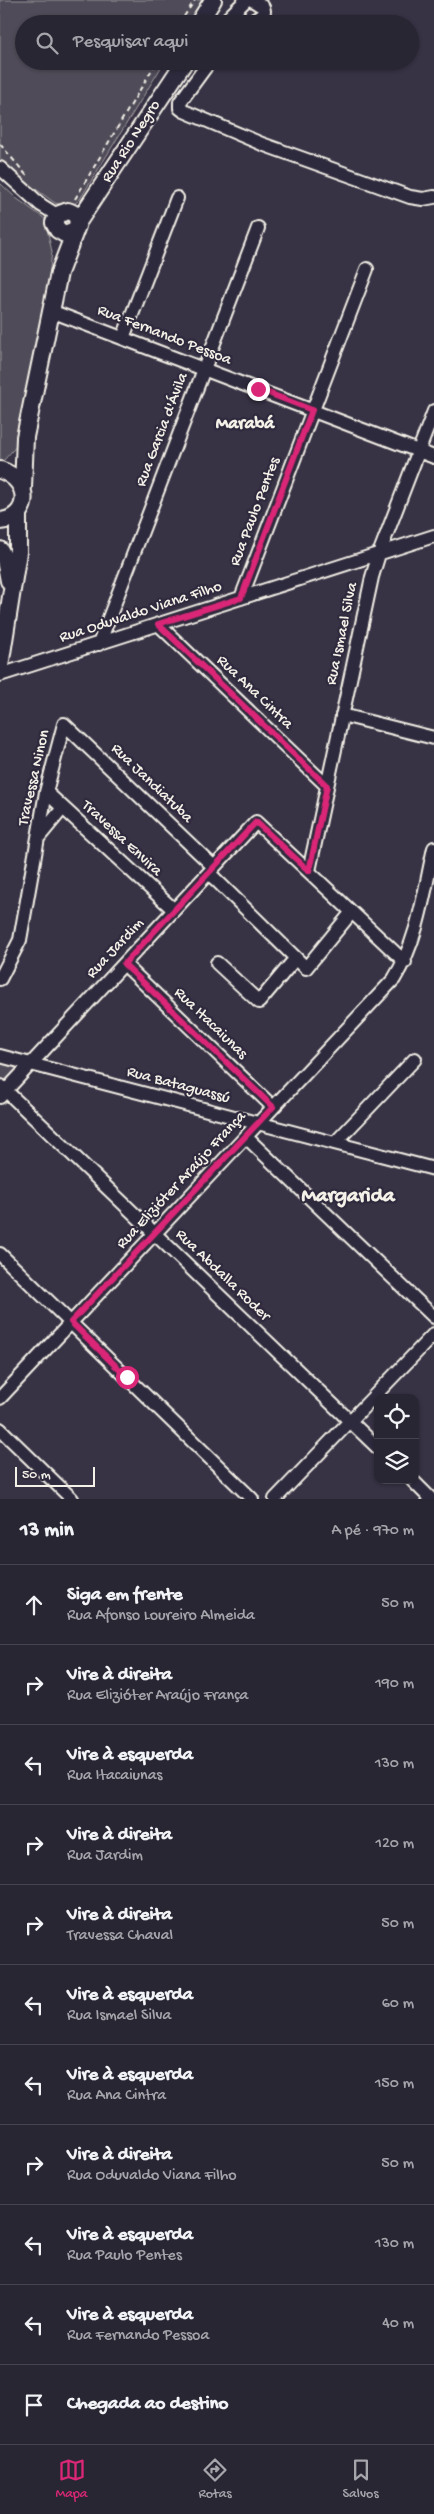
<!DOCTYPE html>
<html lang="pt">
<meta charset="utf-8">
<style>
body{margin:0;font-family:"Gochi Hand",sans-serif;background:#35323f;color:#f1f3f6}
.controls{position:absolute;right:15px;bottom:15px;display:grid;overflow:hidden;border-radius:10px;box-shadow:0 1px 4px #0004}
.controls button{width:45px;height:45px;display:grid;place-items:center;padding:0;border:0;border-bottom:1px solid #45434e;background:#292633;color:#f1f3f6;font:25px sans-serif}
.scale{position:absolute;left:15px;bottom:12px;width:80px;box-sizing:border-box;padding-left:5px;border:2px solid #f4f1e8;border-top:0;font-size:14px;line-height:18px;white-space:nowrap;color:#f4f1e8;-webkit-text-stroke:4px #2f2a3d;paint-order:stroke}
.stop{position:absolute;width:15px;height:15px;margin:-11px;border:4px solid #db2777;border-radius:50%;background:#fff}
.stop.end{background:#db2777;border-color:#fff;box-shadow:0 1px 5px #0008}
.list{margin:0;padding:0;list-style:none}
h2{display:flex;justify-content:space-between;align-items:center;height:65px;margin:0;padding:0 20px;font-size:21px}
h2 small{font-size:16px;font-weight:400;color:#a5a5ac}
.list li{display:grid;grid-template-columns:32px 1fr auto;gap:15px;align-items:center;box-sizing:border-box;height:80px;padding:0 20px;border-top:1px solid #45434e}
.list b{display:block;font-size:19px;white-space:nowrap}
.list p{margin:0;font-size:16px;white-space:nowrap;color:#a5a5ac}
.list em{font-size:16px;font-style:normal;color:#a5a5ac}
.icon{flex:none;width:28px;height:28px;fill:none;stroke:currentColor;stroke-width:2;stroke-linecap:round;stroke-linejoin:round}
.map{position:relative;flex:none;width:434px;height:1499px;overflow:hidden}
.search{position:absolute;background:#292633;box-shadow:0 1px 4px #0004;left:15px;right:15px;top:15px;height:55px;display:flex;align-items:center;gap:12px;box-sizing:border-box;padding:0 18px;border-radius:28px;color:#a5a5ac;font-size:19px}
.sheet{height:945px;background:#292633}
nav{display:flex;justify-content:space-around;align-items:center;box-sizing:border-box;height:70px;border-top:1px solid #45434e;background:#292633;font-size:14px;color:#a5a5ac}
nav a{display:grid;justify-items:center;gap:2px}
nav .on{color:#db2777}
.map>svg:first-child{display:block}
.green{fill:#504b59;stroke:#a29ea0}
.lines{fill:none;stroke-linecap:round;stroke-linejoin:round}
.minor-casing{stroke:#f4f1e8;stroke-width:16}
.major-casing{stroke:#f4f1e8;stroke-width:20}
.path{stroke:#f4f1e8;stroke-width:2;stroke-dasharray:5 4;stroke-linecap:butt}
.minor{stroke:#2f2a3d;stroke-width:12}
.major{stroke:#2f2a3d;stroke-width:16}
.route{stroke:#db2777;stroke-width:6}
.labels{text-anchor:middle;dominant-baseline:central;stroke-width:4.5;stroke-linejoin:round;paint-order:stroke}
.street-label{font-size:16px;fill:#f4f1e8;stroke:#2f2a3d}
.neighbourhood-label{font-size:18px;font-weight:bold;fill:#f4f1e8;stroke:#2f2a3d}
.district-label{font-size:21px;font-weight:bold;fill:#f4f1e8;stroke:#2f2a3d}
</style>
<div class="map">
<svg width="434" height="1499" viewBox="0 0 434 1499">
<rect width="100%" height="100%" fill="#373244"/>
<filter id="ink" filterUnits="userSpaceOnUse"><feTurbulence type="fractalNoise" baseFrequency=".02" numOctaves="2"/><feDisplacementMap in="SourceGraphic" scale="10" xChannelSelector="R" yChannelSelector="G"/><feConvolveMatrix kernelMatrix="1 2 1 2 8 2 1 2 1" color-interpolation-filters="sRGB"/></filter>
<g filter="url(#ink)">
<path class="green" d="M0,0H204L189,24H24V61H165L80,199L71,207L55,203L0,163Z
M0,183L16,198L45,219L52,252L44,318L19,443L4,460L0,462Z
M0,1059L24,1065L4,1086L0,1082Z"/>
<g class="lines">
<defs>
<path id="minor" d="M222,24L246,0
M247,24L263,15L264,11L263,7L252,0
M210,61L180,102V108L184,111L262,144L410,197L423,199L434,197
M0,168L41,205L57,215
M51,311L434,457
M123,338L177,198
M241,598L367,269
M158,624L327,786
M99,644L258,228
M0,675L434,536
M342,715L434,738
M46,792L174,910
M39,837L63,808
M309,871L372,577L379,554L434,411
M209,873L306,968L351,913
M217,963L259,1002L295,959
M124,964L273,1107
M0,979L20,940L46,792L64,724L214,867
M0,1056L434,1169
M1,1086L378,1448
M0,1097L256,822L405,962
M246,1137L434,1317
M335,1143L415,1059
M0,1254L252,1499
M0,1398L394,979C418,940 424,893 434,848
M0,1429L72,1499
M412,1480L431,1499
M275,1499L434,1334"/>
<path id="major" d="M198,24L213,0
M78,222L185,61
M0,470C32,480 31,518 0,521
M23,488L25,437L59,273L77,226C79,218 75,213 68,211L57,215L54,223L58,230L65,234L75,230
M0,550L5,560L9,581
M0,666L18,552V513"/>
</defs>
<use href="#minor" class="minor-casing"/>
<use href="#major" class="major-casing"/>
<path class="path" d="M179,24L195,0
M0,144L27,176
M75,199L157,61"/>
<use href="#minor" class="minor"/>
<use href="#major" class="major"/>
</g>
</g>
<g class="lines" filter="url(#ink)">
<path class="route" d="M127,1377L71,1322L273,1107L124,964L256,822L309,871L327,786L158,624L241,598L312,410L258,389"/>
</g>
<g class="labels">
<g class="street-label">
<text transform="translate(132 142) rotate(-57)">Rua Rio Negro</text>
<text transform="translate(164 336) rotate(21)">Rua Fernando Pessoa</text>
<text transform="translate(163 430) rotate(-69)">Rua Garcia d'Ávila</text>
<text transform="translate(256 512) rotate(-69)">Rua Paulo Pentes</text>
<text transform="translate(141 613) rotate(-18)">Rua Oduvaldo Viana Filho</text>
<text transform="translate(343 634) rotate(-78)">Rua Ismael Silva</text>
<text transform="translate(254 693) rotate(44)">Rua Ana Cintra</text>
<text transform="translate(35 778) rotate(-77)">Travessa Ninon</text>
<text transform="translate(151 784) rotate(44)">Rua Jandiatuba</text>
<text transform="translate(121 839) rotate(43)">Travessa Envira</text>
<text transform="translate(116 949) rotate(-47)">Rua Jardim</text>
<text transform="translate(210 1024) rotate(44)">Rua Itacaiunas</text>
<text transform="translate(178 1086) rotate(15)">Rua Bataguassú</text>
<text transform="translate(182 1181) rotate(-47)">Rua Elizióter Araújo França</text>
<text transform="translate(222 1276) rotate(44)">Rua Abdalla Roder</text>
</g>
<g class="neighbourhood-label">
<text x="245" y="424">Marabá</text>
</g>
<g class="district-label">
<text x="348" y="1197">Margarida</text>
</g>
</g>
</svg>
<div class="controls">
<button><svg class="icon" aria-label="locate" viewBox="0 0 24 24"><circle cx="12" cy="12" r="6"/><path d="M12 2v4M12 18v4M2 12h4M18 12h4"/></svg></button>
<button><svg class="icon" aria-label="layers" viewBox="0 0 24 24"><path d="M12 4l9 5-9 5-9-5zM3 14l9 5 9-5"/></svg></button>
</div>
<div class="scale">50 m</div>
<div class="stop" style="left:127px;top:1377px"></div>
<div class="stop end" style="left:258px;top:389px"></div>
<div class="search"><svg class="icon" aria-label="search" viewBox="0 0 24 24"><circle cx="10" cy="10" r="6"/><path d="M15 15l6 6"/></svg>Pesquisar aqui</div>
</div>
<section class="sheet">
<h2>13 min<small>A pé · 970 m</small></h2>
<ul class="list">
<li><svg class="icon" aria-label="ahead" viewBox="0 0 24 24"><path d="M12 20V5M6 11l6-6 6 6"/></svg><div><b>Siga em frente</b><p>Rua Afonso Loureiro Almeida</p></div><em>50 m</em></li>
<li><svg class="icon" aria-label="right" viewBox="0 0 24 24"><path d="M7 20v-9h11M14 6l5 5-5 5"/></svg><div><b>Vire à direita</b><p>Rua Elizióter Araújo França</p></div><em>190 m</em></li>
<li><svg class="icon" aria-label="left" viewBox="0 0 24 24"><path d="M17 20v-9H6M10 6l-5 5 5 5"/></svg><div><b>Vire à esquerda</b><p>Rua Itacaiunas</p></div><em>130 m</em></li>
<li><svg class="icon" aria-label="right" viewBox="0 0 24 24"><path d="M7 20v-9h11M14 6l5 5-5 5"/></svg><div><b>Vire à direita</b><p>Rua Jardim</p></div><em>120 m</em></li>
<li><svg class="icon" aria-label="right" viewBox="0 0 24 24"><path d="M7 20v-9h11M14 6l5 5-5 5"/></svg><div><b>Vire à direita</b><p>Travessa Chaval</p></div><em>50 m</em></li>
<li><svg class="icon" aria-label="left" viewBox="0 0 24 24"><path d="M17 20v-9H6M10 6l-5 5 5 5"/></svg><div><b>Vire à esquerda</b><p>Rua Ismael Silva</p></div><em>60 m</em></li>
<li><svg class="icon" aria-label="left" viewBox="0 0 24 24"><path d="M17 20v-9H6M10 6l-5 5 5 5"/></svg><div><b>Vire à esquerda</b><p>Rua Ana Cintra</p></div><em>150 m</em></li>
<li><svg class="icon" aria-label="right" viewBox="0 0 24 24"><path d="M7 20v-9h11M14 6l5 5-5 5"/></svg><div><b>Vire à direita</b><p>Rua Oduvaldo Viana Filho</p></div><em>50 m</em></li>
<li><svg class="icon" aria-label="left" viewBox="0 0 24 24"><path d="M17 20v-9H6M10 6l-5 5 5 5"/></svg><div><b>Vire à esquerda</b><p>Rua Paulo Pentes</p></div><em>130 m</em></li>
<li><svg class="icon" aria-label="left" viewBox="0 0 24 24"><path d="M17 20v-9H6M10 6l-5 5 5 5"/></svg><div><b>Vire à esquerda</b><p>Rua Fernando Pessoa</p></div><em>40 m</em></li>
<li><svg class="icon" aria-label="arrive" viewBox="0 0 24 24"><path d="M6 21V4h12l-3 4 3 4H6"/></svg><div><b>Chegada ao destino</b></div></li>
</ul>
</section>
<nav>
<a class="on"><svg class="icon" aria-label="map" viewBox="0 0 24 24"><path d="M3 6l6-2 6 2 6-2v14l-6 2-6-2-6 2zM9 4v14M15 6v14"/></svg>Mapa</a>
<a><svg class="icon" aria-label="directions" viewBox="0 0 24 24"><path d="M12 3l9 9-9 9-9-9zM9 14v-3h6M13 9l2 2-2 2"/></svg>Rotas</a>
<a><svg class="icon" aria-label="saved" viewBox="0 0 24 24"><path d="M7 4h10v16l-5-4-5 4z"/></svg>Salvos</a>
</nav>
